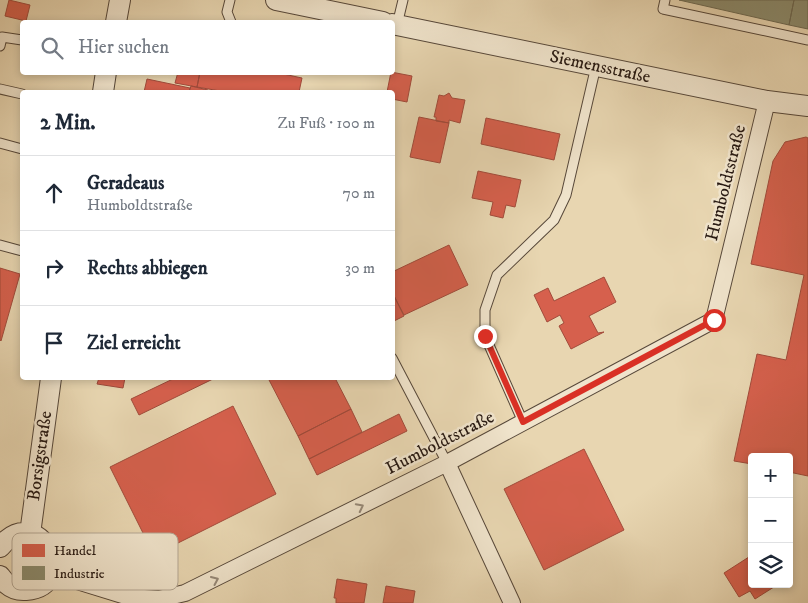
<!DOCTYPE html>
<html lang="de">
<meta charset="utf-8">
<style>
body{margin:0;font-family:"IM FELL DW Pica",serif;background:#f2f2f3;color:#1f2937}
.controls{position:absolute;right:15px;bottom:15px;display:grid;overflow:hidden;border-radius:5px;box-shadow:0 2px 8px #0003}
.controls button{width:45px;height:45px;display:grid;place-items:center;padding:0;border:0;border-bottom:1px solid #e0e1e3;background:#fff;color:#1f2937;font:25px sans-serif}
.stop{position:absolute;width:15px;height:15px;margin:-11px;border:4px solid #d93025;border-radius:50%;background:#fff}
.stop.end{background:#d93025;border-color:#fff;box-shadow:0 1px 5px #0008}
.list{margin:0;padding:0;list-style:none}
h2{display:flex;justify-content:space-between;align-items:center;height:65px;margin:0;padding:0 20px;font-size:21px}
h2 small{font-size:16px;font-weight:400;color:#747a83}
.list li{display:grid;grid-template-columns:32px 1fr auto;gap:15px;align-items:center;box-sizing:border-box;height:75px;padding:0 20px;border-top:1px solid #e0e1e3}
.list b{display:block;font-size:19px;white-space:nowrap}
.list p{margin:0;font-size:16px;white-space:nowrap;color:#747a83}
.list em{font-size:16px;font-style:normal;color:#747a83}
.icon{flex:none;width:28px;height:28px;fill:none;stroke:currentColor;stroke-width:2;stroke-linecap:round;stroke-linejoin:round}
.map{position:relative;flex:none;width:808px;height:603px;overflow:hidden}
.search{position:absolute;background:#fff;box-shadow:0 2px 8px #0003;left:20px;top:20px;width:375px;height:55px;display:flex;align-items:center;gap:12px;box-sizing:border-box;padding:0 18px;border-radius:5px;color:#747a83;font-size:19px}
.panel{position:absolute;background:#fff;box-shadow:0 2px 8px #0003;left:20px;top:90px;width:375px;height:290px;border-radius:5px}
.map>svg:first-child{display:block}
.shops{fill:#d6604d;stroke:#a24b3b}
.industry{fill:#8c8c6e;stroke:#6e6a52}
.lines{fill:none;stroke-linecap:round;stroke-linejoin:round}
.service-casing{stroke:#57483a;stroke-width:11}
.minor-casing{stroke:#57483a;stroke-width:18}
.tertiary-casing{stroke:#57483a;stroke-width:22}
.service{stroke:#f0e4cc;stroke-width:9}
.minor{stroke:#f0e4cc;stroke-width:16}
.tertiary{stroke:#f0e4cc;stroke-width:20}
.oneway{stroke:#968978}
.route{stroke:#d93025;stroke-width:6}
.labels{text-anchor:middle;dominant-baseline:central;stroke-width:5;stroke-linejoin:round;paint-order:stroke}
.street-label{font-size:18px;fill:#271912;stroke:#f0e4cc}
.key{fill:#f0e4cc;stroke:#b4a794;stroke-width:1}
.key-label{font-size:14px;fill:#271912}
</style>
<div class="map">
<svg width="808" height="603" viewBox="0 0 808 603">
<rect width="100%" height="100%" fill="#e8d6b1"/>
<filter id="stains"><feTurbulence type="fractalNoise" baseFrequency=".004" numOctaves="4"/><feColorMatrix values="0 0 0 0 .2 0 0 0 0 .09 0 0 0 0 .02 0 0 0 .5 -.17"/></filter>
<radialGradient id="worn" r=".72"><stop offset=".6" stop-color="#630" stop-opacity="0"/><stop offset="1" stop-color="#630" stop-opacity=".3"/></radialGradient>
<path class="shops" d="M9,0L30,5L26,21L5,16Z
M178,72H200L197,87L175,83Z
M200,72H274L302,78L299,92H226L197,87Z
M391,72L412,76L407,102L392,99V92H387Z
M147,79L190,88L189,92H144Z
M191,86L208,90L207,92H189Z
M449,93L452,98L465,100L460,123L449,120V123L436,121V117H434L439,95L444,96Z
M419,117L449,123L440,163L410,157Z
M486,118L560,134L554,160L481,144Z
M806,137L808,138V476L789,472V457H752V464L734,461L757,354L786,360L804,275L751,264L773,161L785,142Z
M478,171L521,180L515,207L506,205L503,218L490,215L493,202L472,198Z
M449,245L468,285L404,315L392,292V272Z
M0,268L20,274L1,341L0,340Z
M604,277L616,302L589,316L598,333L604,332L571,349L559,326L564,323L560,315L547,322L534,295L548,288L554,301Z
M392,292L404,316L392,322Z
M99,378H125L123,388L97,384Z
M175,378H215L139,415L131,399Z
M268,378H335L351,409L298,436Z
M233,406L276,494L154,555L110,467Z
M351,409L362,432L309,459L298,436Z
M399,414L407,431L317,475L309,459Z
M584,449L624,530L544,570L504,489Z
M752,555V584L777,585L755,599L750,591L739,597L724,573Z
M337,579L367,584L364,603H336V598H334Z
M386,586L415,591L413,603H383Z"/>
<path class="industry" d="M679,0H794L789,25Z
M794,0H808V29L789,25Z"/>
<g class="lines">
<defs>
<path id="service" d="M230,0L227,12L231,22
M665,0L663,9L808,40
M397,25L403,0
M0,46L2,37L22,40
M0,89L22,94
M0,143L22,149
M0,245L22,251
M392,358L447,463
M523,422L485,336V310L497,275L554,220L566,195L596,66"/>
<path id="minor" d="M447,463L512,603
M51,573L129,597L159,599L185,593L447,463L714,320L767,101"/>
<path id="tertiary" d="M276,0L383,22
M116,22L120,0
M392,24L767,101L808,106
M103,92L106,72
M30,534L51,378
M0,547C39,500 80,586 26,590C14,591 6,585 0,576"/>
</defs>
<use href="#service" class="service-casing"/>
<use href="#minor" class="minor-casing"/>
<use href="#tertiary" class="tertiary-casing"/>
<use href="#service" class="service"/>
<use href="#minor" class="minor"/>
<use href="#tertiary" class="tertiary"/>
</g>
<defs><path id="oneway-chevron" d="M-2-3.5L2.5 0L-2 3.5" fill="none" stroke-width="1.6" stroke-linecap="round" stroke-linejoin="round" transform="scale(1.25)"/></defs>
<g class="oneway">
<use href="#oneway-chevron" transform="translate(360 507) rotate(-27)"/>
<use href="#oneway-chevron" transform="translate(215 580) rotate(-24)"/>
</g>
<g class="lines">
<path class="route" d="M485,336L523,422L714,320"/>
</g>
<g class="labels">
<g class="street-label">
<text transform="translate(600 67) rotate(12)">Siemensstraße</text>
<text transform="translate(726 183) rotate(-76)">Humboldtstraße</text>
<text transform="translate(440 443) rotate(-27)">Humboldtstraße</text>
<text transform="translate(40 456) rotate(-82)">Borsigstraße</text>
</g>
</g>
<rect x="12" y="533" width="166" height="57" rx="8" class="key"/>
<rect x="22" y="544" width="23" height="13" fill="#d6604d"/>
<rect x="22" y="566" width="23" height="14" fill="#8c8c6e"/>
<g class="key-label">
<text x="54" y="555">Handel</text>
<text x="54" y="578">Industrie</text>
</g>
<rect width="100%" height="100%" filter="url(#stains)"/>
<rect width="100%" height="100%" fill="url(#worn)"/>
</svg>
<div class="controls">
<button>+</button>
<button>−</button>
<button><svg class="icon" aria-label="layers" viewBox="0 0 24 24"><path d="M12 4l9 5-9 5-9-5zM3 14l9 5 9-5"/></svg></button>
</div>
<div class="stop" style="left:714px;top:320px"></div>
<div class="stop end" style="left:485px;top:336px"></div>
<div class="search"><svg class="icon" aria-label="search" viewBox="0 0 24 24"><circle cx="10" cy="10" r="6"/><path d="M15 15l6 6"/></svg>Hier suchen</div>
<section class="panel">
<h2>2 Min.<small>Zu Fuß · 100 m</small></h2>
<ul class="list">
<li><svg class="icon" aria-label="ahead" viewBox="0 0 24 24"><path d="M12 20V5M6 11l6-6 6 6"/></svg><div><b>Geradeaus</b><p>Humboldtstraße</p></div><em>70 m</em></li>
<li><svg class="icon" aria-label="right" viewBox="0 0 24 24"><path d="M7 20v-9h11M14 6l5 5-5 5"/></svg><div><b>Rechts abbiegen</b></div><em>30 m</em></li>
<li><svg class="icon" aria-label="arrive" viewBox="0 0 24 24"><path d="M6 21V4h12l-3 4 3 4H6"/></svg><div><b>Ziel erreicht</b></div></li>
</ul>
</section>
</div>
